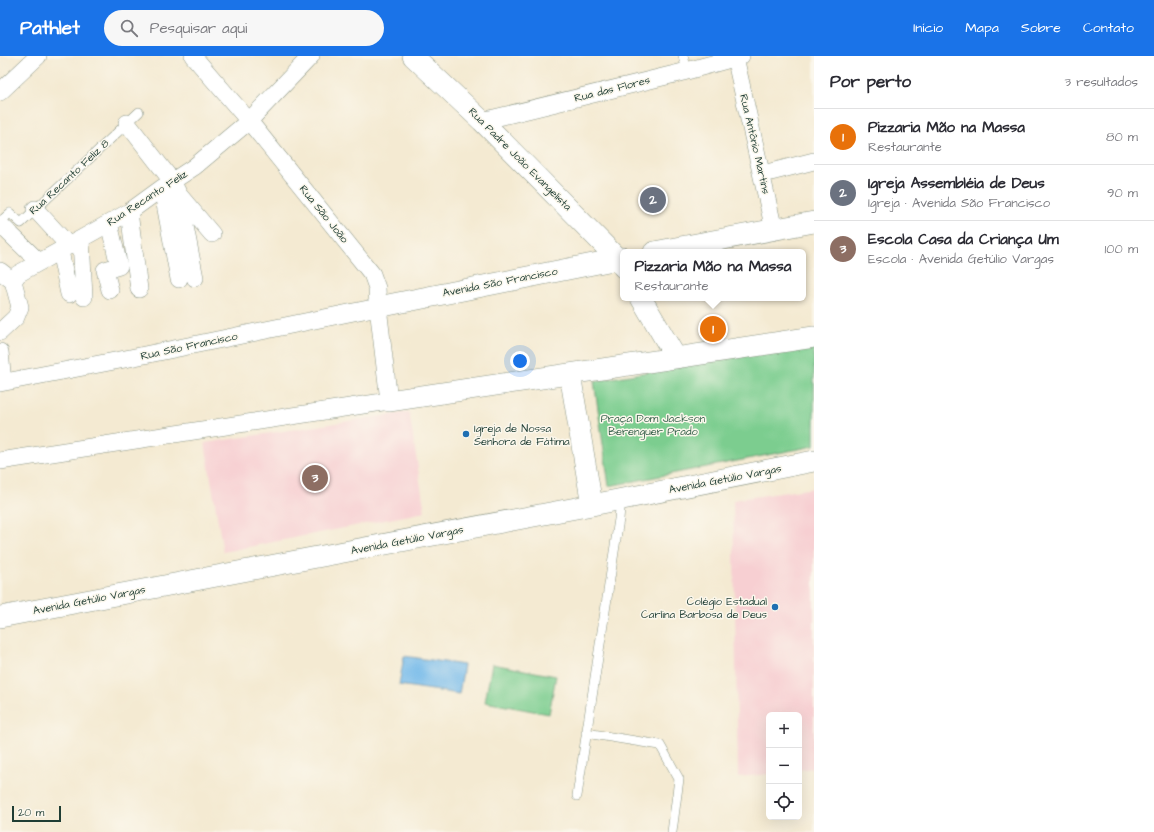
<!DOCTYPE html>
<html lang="pt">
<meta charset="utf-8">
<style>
body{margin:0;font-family:"Architects Daughter",sans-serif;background:#f7f7f7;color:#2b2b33}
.controls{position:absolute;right:12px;bottom:12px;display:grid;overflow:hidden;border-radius:6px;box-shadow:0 4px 16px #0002}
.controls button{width:36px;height:36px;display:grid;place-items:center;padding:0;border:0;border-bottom:1px solid #e1e1e2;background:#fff;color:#2b2b33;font:20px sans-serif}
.scale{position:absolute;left:12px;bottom:10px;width:49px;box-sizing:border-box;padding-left:4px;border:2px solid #1f3d34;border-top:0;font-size:11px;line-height:14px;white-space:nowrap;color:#1f3d34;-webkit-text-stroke:3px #fbf7ec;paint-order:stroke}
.you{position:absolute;left:520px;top:305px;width:14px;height:14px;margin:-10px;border:3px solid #fff;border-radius:50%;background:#1a73e8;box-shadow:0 0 0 6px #1a73e833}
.badge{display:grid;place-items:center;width:26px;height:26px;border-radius:50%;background:#1a73e8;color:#fff;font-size:13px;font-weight:700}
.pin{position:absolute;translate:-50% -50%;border:2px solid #fff;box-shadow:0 1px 4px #0006}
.popup{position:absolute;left:620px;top:193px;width:186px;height:52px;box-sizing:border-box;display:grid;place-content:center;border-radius:6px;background:#fff;filter:drop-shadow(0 1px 3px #0005);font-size:13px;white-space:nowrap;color:#7c7c81}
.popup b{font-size:15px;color:#2b2b33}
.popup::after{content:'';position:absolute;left:50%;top:100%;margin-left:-8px;border:8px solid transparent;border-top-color:#fff}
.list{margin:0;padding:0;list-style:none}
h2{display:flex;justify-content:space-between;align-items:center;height:52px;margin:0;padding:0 16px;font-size:17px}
h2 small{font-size:13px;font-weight:400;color:#7c7c81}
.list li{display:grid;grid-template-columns:26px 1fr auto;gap:12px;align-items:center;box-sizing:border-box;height:56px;padding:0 16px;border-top:1px solid #e1e1e2}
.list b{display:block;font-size:15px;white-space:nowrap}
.list p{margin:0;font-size:13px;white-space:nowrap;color:#7c7c81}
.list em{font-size:13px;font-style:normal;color:#7c7c81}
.icon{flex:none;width:22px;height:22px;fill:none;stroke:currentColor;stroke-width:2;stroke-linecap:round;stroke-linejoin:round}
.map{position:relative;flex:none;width:814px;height:776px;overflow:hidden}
header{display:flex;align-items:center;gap:24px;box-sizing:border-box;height:56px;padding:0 20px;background:#1a73e8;color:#fff}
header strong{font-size:19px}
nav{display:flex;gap:22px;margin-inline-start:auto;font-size:14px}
.search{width:280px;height:36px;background:#f7f7f7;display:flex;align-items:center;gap:10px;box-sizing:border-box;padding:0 14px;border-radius:22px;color:#7c7c81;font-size:15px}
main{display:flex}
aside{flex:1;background:#fff}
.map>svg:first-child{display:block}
.built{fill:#f7cfd2}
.green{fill:#7bcd8f;stroke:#4d8562}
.water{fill:#73b9ea;stroke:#497b8f}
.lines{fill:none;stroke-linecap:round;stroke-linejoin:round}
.service-casing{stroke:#8a9483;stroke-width:10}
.minor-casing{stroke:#8a9483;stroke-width:18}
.tertiary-casing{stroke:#8a9483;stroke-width:22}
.service{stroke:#fff;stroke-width:9}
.minor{stroke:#fff;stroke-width:17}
.tertiary{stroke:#fff;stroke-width:21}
.poi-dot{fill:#1f6fb2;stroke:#fbf7ec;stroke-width:1.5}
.labels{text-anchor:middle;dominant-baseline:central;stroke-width:3;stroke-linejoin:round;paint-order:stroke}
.street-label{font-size:11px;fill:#1f3d34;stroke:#fbf7ec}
.park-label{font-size:11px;fill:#36614b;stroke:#fbf7ec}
.poi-label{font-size:11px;fill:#1f3d34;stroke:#fbf7ec;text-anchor:start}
</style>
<header>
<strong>Pathlet</strong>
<div class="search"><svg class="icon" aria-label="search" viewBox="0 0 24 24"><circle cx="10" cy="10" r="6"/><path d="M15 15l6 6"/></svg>Pesquisar aqui</div>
<nav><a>Início</a><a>Mapa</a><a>Sobre</a><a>Contato</a></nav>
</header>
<main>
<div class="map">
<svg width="814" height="776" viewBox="0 0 814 776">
<rect width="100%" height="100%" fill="#fbf7ec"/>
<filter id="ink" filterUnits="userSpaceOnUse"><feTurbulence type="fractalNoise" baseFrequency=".025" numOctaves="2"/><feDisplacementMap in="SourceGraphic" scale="8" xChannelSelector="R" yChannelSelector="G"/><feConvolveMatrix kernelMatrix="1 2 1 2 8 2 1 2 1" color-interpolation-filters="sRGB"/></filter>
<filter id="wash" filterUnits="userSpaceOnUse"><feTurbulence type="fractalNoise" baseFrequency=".012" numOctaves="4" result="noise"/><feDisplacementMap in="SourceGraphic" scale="16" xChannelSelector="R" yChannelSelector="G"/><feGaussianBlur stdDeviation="0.9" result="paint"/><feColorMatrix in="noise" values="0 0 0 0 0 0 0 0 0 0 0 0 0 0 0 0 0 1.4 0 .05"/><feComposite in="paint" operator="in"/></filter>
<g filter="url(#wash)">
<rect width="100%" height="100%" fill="#f4ead2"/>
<path class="built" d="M409,356L425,456L223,496L205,387Z
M814,432V712L799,714V659H769V718L738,721L733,444Z"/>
<path class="green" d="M814,288V390L609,430L594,325Z
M492,608L556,620L549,658L485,646Z"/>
<path class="water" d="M404,600L464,609L459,638L399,629Z"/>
</g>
<g filter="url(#ink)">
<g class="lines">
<defs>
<path id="service" d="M683,0L687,14
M0,166L10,157L21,167L139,56
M586,677L660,689L679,723L672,776
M577,740L619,463L621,443"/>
<path id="minor" d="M735,1L774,174
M0,36L38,0
M482,65L683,16L741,0
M127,67L172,125L179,139L212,178
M763,118L814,105
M162,132L179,223
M179,139L195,222
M35,153L69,190
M129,156L139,233
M109,167L119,210L105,214L110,234
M0,168L39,206
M81,183L84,241
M60,195L69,238
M0,215L13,225
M0,276L16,261L20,251L13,225L18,218L129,156L162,132L194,111L249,65L311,0
M0,296L3,326
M0,327L125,303L378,251
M0,405L389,345L378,251L377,232L372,218L249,65L193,0"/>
<path id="tertiary" d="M413,0L482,65L618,203L623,211
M654,196L814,166
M641,242L676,302
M378,251L623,202
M570,318L592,449
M389,345L814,281
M0,561L592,449L814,405"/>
</defs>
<use href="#service" class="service-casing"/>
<use href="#minor" class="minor-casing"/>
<use href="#tertiary" class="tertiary-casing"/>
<use href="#service" class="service"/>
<use href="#minor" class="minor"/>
<use href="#tertiary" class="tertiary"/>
</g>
</g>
<g class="poi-dot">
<circle cx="466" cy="378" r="4"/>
<circle cx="775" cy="551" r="4"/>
</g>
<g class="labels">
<g class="street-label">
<text transform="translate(612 33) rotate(-14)">Rua das Flores</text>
<text transform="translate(755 88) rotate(77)">Rua Antônio Martins</text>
<text transform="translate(520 103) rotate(45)">Rua Padre João Evangelista</text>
<text transform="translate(69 121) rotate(-43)">Rua Recanto Feliz 8</text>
<text transform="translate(147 142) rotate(-33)">Rua Recanto Feliz</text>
<text transform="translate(324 158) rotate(51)">Rua São João</text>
<text transform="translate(500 226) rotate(-11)">Avenida São Francisco</text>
<text transform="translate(189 290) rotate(-12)">Rua São Francisco</text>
<text transform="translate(725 423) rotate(-11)">Avenida Getúlio Vargas</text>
<text transform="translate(407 484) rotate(-11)">Avenida Getúlio Vargas</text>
<text transform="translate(89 544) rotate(-11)">Avenida Getúlio Vargas</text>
</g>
<g class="park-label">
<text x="653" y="362">Praça Dom Jackson<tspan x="653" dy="13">Berenguer Prado</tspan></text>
</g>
<g class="poi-label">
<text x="474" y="372">Igreja de Nossa<tspan x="474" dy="13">Senhora de Fátima</tspan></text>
<text x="767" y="545" text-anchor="end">Colégio Estadual<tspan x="767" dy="13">Carlina Barbosa de Deus</tspan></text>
</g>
</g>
</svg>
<div class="controls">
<button>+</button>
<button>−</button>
<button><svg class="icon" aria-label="locate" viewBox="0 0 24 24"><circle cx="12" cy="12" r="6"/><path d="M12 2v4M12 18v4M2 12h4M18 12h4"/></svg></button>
</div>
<div class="scale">20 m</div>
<div class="you"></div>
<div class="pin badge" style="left:713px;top:273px;background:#e8710a">1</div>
<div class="popup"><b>Pizzaria Mão na Massa</b>Restaurante</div>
<div class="pin badge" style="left:653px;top:144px;background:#6b7280">2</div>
<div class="pin badge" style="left:315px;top:422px;background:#8d6e63">3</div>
</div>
<aside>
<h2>Por perto<small>3 resultados</small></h2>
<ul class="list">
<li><span class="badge" style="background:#e8710a">1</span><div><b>Pizzaria Mão na Massa</b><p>Restaurante</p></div><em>80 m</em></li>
<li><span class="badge" style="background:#6b7280">2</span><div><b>Igreja Assembléia de Deus</b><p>Igreja · Avenida São Francisco</p></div><em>90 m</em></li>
<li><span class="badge" style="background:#8d6e63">3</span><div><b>Escola Casa da Criança Um</b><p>Escola · Avenida Getúlio Vargas</p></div><em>100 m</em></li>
</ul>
</aside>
</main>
